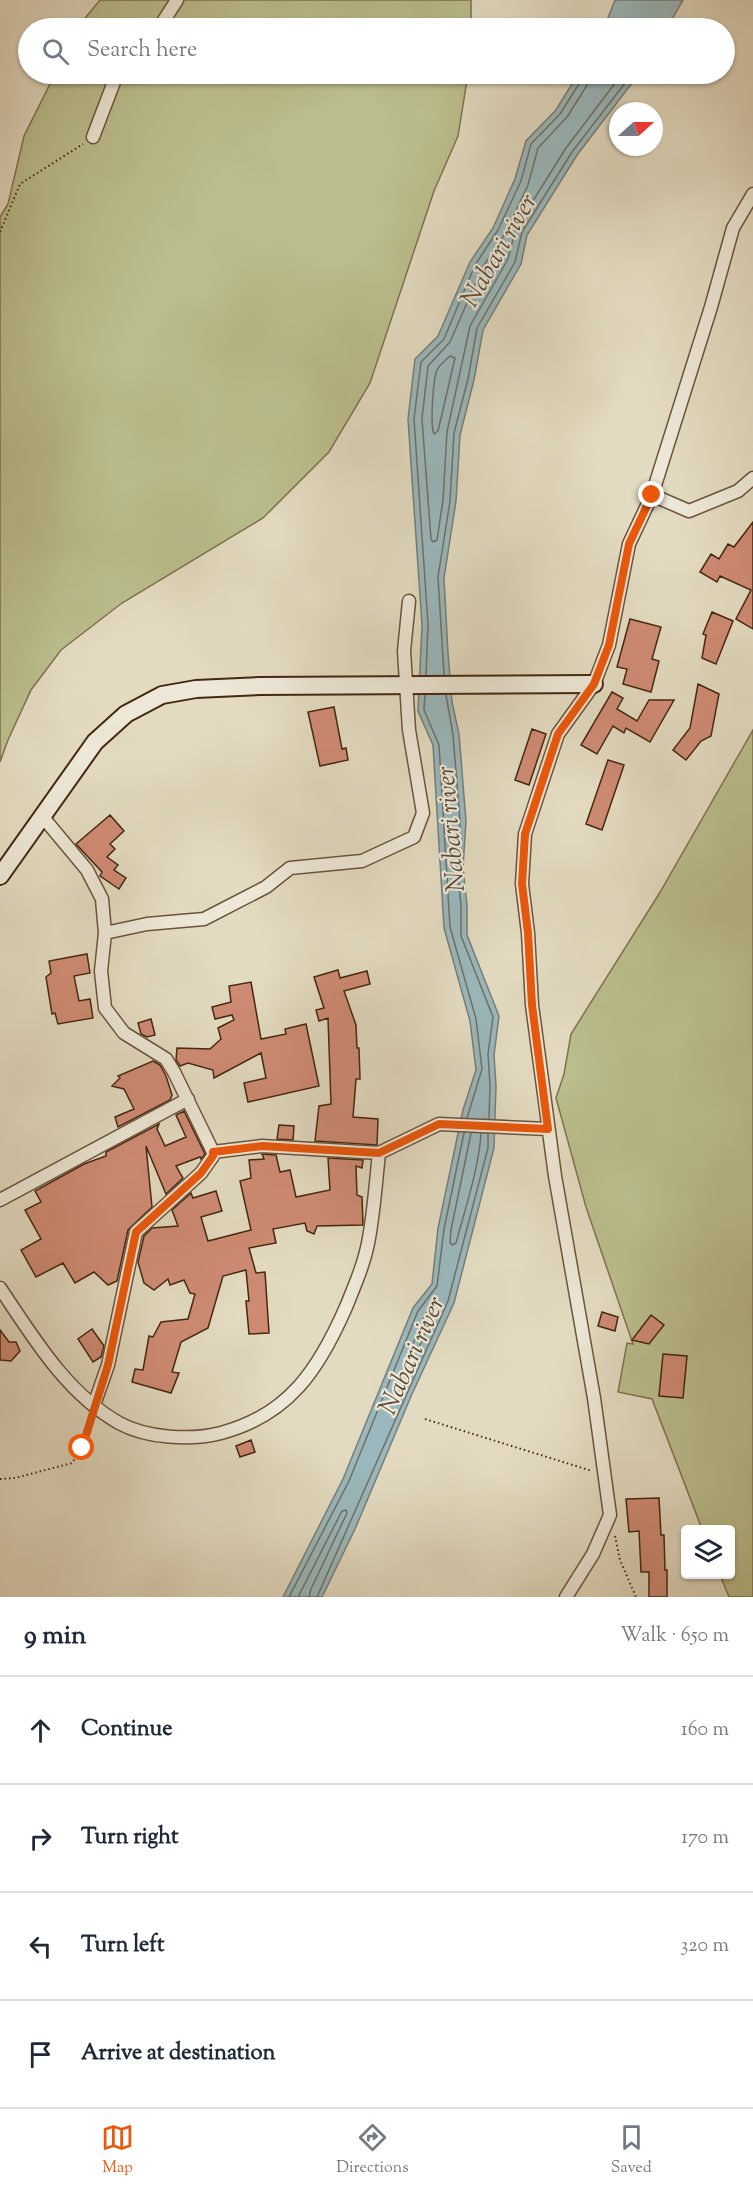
<!DOCTYPE html>
<meta charset="utf-8">
<style>
body{margin:0;font-family:"Sorts Mill Goudy",serif;background:#f6f6f7;color:#1f2937}
.controls{position:absolute;right:18px;bottom:18px;display:grid;overflow:hidden;border-radius:6px;box-shadow:0 2px 4px #0004}
.controls button{width:54px;height:54px;display:grid;place-items:center;padding:0;border:0;border-bottom:2px solid #e0e1e3;background:#fff;color:#1f2937;font:30px sans-serif}
.compass{position:absolute;left:609px;top:102px;width:54px;height:54px;border-radius:50%;background:#fff;box-shadow:0 2px 4px #0004;rotate:69deg}
.stop{position:absolute;width:18px;height:18px;margin:-14px;border:4px solid #ea580c;border-radius:50%;background:#fff}
.stop.end{background:#ea580c;border-color:#fff;box-shadow:0 2px 6px #0008}
.list{margin:0;padding:0;list-style:none}
h2{display:flex;justify-content:space-between;align-items:center;height:78px;margin:0;padding:0 24px;font-size:26px}
h2 small{font-size:20px;font-weight:400;color:#747a83}
.list li{display:grid;grid-template-columns:39px 1fr auto;gap:18px;align-items:center;box-sizing:border-box;height:108px;padding:0 24px;border-top:2px solid #e0e1e3}
.list b{display:block;font-size:22px;white-space:nowrap}
.list em{font-size:20px;font-style:normal;color:#747a83}
.icon{flex:none;width:33px;height:33px;fill:none;stroke:currentColor;stroke-width:2;stroke-linecap:round;stroke-linejoin:round}
.map{position:relative;flex:none;width:753px;height:1597px;overflow:hidden}
.search{position:absolute;background:#fff;box-shadow:0 2px 4px #0004;left:18px;right:18px;top:18px;height:66px;display:flex;align-items:center;gap:15px;box-sizing:border-box;padding:0 21px;border-radius:33px;color:#747a83;font-size:22px}
.sheet{height:510px;background:#fff}
nav{display:flex;justify-content:space-around;align-items:center;box-sizing:border-box;height:84px;border-top:2px solid #e0e1e3;background:#fff;font-size:16px;color:#747a83}
nav a{display:grid;justify-items:center;gap:3px}
nav .on{color:#ea580c}
.map>svg:first-child{display:block}
.green{fill:#bbbe8d;stroke:#80724e;stroke-width:1.5}
.water{fill:#9ab8bd;stroke:#787e77;stroke-width:1.5}
.lines{fill:none;stroke-linecap:round;stroke-linejoin:round}
.shore{stroke:#6f7066;stroke-width:1.5}
.building{fill:#cf8b74;stroke:#44270f;stroke-width:1.5}
.street-casing{stroke:#6c543c;stroke-width:15}
.secondary-casing{stroke:#44270f;stroke-width:20}
.path{stroke:#44270f;stroke-width:2;stroke-dasharray:1.5 3;stroke-linecap:butt}
.street{stroke:#ede8d7;stroke-width:12}
.secondary{stroke:#ede8d7;stroke-width:16}
.route{stroke:#ea580c;stroke-width:8}
.labels{text-anchor:middle;dominant-baseline:central;stroke-width:4.5;stroke-linejoin:round;paint-order:stroke}
.water-label{font-size:26px;font-style:italic;fill:#5a4b3a;stroke:#ede8d7}
</style>
<div class="map">
<svg width="753" height="1597" viewBox="0 0 753 1597">
<rect width="100%" height="100%" fill="#e3dbc1"/>
<filter id="stains"><feTurbulence type="fractalNoise" baseFrequency=".00333" numOctaves="4"/><feColorMatrix values="0 0 0 0 .2 0 0 0 0 .09 0 0 0 0 .02 0 0 0 .5 -.17"/></filter>
<radialGradient id="worn" r=".72"><stop offset=".6" stop-color="#630" stop-opacity="0"/><stop offset="1" stop-color="#630" stop-opacity=".3"/></radialGradient>
<path class="green" d="M100,0H471V28H77Z
M55,74H468L458,136L434,191L370,383L329,452L263,518L122,603L61,650L31,690L8,740L0,762V217L8,204L24,136Z
M753,730V1597H729L720,1575L730,1574V1530L702,1529L652,1399L618,1392L627,1343L633,1344L586,1207L556,1098L564,1074L571,1034L659,894Z"/>
<path class="water" d="M615,0H683L667,28H604Z
M578,74H639L577,155L527,235L521,264L483,330L474,380L460,435L456,501L444,578L448,653L452,702L459,734L466,821L463,868L467,905V935L499,1016L494,1055L496,1086L494,1148L454,1303L412,1394L355,1529L322,1597H283L343,1479L413,1308L432,1284L438,1228L463,1110L476,1070L470,1021L444,928L433,745L418,711L422,625L408,419L415,359L438,336L470,262L493,228L515,179L526,141L556,110Z"/>
<g class="lines">
<path class="shore" d="M590,74L589,82L567,117L538,148L528,185L505,234L482,268L450,342L428,366L422,419L431,539L433,542L437,540L443,500L447,432L470,326L508,259L516,228L566,148L622,74
M450,356L455,358L438,431L434,434C430,426 433,380 437,370C439,365 446,360 450,356Z
M426,675L428,624L414,419L421,362L444,339L475,265L498,230L521,181L531,144L560,114L582,79L583,74
M444,675L438,577L450,501L454,433L468,379L477,328L515,262L522,232L572,152L632,74
M425,695L424,710L439,745L450,927L476,1019L482,1069L467,1118
M446,695L453,735L460,821L457,868L461,905V936L493,1017L488,1054L490,1086L489,1119
M471,1133L451,1230L450,1242L452,1245L456,1243C465,1209 479,1168 481,1133
M430,1308H434L435,1312L419,1347L415,1348L413,1344L425,1315Z
M289,1597L349,1481L418,1311L437,1286L444,1229L464,1133
M298,1597L342,1511L346,1510L347,1513L311,1589L309,1597
M317,1597L448,1301L488,1148V1134"/>
</g>
<path class="building" d="M753,522V629L736,619L751,590L720,576L717,582L700,572L711,554L719,559L728,544L734,547Z
M712,612L733,621L716,664L702,658L706,635L703,634Z
M630,619L661,627L652,659L659,661L651,692L623,684L627,669L617,667Z
M698,684L719,694L711,736L701,741L686,760L673,750L690,728Z
M612,692L623,698L617,709L637,721L649,700H674L650,742L626,728L624,733L613,726L597,754L581,745Z
M334,707L342,749L346,748L348,760L320,766L308,712Z
M532,729L546,734L529,785L515,780Z
M608,760L624,765L602,830L586,824Z
M110,815L124,831L110,844L115,849L107,857L118,865L114,870L126,878L119,889L100,876L102,872L76,844Z
M87,954L90,973L74,976L79,1001L90,999L93,1018L58,1024L55,1013L52,1014L46,977L51,973L49,961Z
M338,970L340,978L367,971L370,984L344,991L356,1025L357,1048H359L360,1079H356L353,1117L378,1119L377,1145L315,1141L319,1106L331,1104L328,1018L319,1021L316,1010L324,1008L314,977Z
M251,982L261,1039L286,1034L285,1029L306,1024L319,1086L248,1102L244,1083L266,1078L261,1053L214,1078L213,1070L188,1063L180,1066L176,1060L177,1048L210,1049L221,1039L218,1028L234,1020L232,1015L215,1019L212,1007L231,1002L229,986Z
M151,1019L155,1035L147,1037L141,1034L138,1023Z
M153,1061L160,1065L166,1076L172,1095L170,1100L118,1127L115,1117L134,1109L124,1089L112,1086L120,1078L118,1076Z
M184,1111L205,1154L201,1159L200,1157L176,1166L183,1178L166,1194L146,1146L152,1207L128,1230L117,1281L108,1285L94,1272L75,1283L63,1263L36,1277L21,1250L41,1239L25,1210L41,1202L35,1191L84,1164L106,1156V1152L159,1124L157,1129L165,1146L186,1137L176,1115Z
M279,1125L294,1126L293,1140L277,1139Z
M262,1154L276,1155L280,1172L290,1170L296,1197L330,1190L328,1158L363,1160L362,1168L356,1166L357,1195L362,1197L363,1225L317,1226L314,1234L307,1231L305,1223L273,1229L276,1243L249,1248L256,1273L265,1272L269,1333L249,1334L246,1301H249L246,1270L223,1276L208,1328L181,1342L172,1372L179,1373L171,1393L132,1382L135,1369L143,1370L149,1336L153,1337L161,1322L188,1319L195,1294L190,1293L184,1280L170,1285L168,1279L154,1290L144,1283L138,1262L144,1236L152,1228L178,1226L172,1210L191,1193L193,1198L216,1191L222,1211L201,1217L208,1241L251,1230L240,1181L251,1178L249,1160L264,1159Z
M602,1312L618,1317L615,1331L598,1326Z
M651,1315L664,1325L649,1344L632,1340Z
M92,1329L104,1346L101,1357L93,1362L78,1339Z
M0,1330L9,1342H16L20,1351L11,1361L0,1360Z
M663,1354L687,1356L683,1398L659,1396Z
M251,1440L255,1452L240,1457L236,1446Z
M659,1498L661,1535H664L665,1570H667V1597H649V1572H641L639,1531L629,1532L626,1499Z"/>
<g class="lines">
<defs>
<path id="street" d="M159,28L177,0
M93,137L117,74
M652,495L689,511L738,491L753,478
M42,816L87,870L102,899L105,933L101,971L105,1008L124,1033L166,1059L174,1072L213,1152V1156L201,1173L136,1232L108,1365L94,1405
M105,933L147,924L204,919L266,887L290,868L362,861L414,837L423,813L409,730L404,651L409,601
M213,1152L262,1146L379,1153L439,1124L548,1129
M0,1200L188,1099
M0,1288C33,1337 66,1393 119,1423C146,1438 191,1441 221,1433C289,1415 319,1369 346,1307C355,1285 365,1262 369,1238C374,1210 376,1181 379,1153
M566,1597L593,1554L610,1515L594,1398L555,1176L532,1005L528,933L522,884L525,834L558,734L594,684L609,645L629,544L652,495L711,307L733,228L753,194"/>
<path id="secondary" d="M0,876L95,742L126,714L162,695L196,689L259,686L594,684"/>
</defs>
<use href="#street" class="street-casing"/>
<use href="#secondary" class="secondary-casing"/>
<path class="path" d="M0,232L20,184L83,144
M425,1419L592,1471
M0,1479L15,1478L72,1463L82,1448L90,1419
M615,1536L620,1560L636,1597"/>
<use href="#street" class="street"/>
<use href="#secondary" class="secondary"/>
</g>
<g class="lines">
<path class="route" d="M82,1448L108,1365L136,1232L201,1173L213,1156V1152L262,1146L379,1153L439,1124L548,1129L532,1005L528,933L522,884L525,834L558,734L594,684L609,645L629,544L652,495"/>
</g>
<g class="labels">
<g class="water-label">
<text transform="translate(500 251) rotate(-60)">Nabari river</text>
<text transform="translate(452 829) rotate(-95)">Nabari river</text>
<text transform="translate(413 1356) rotate(-66)">Nabari river</text>
</g>
</g>
<rect width="100%" height="100%" filter="url(#stains)"/>
<rect width="100%" height="100%" fill="url(#worn)"/>
</svg>
<div class="controls">
<button><svg class="icon" aria-label="layers" viewBox="0 0 24 24"><path d="M12 4l9 5-9 5-9-5zM3 14l9 5 9-5"/></svg></button>
</div>
<svg class="compass" viewBox="-18 -18 36 36"><path d="M0-13l5 13h-10z" fill="#e53935"/><path d="M0 13l5-13h-10z" fill="#747a83"/></svg>
<div class="stop" style="left:82px;top:1448px"></div>
<div class="stop end" style="left:652px;top:495px"></div>
<div class="search"><svg class="icon" aria-label="search" viewBox="0 0 24 24"><circle cx="10" cy="10" r="6"/><path d="M15 15l6 6"/></svg>Search here</div>
</div>
<section class="sheet">
<h2>9 min<small>Walk · 650 m</small></h2>
<ul class="list">
<li><svg class="icon" aria-label="ahead" viewBox="0 0 24 24"><path d="M12 20V5M6 11l6-6 6 6"/></svg><div><b>Continue</b></div><em>160 m</em></li>
<li><svg class="icon" aria-label="right" viewBox="0 0 24 24"><path d="M7 20v-9h11M14 6l5 5-5 5"/></svg><div><b>Turn right</b></div><em>170 m</em></li>
<li><svg class="icon" aria-label="left" viewBox="0 0 24 24"><path d="M17 20v-9H6M10 6l-5 5 5 5"/></svg><div><b>Turn left</b></div><em>320 m</em></li>
<li><svg class="icon" aria-label="arrive" viewBox="0 0 24 24"><path d="M6 21V4h12l-3 4 3 4H6"/></svg><div><b>Arrive at destination</b></div></li>
</ul>
</section>
<nav>
<a class="on"><svg class="icon" aria-label="map" viewBox="0 0 24 24"><path d="M3 6l6-2 6 2 6-2v14l-6 2-6-2-6 2zM9 4v14M15 6v14"/></svg>Map</a>
<a><svg class="icon" aria-label="directions" viewBox="0 0 24 24"><path d="M12 3l9 9-9 9-9-9zM9 14v-3h6M13 9l2 2-2 2"/></svg>Directions</a>
<a><svg class="icon" aria-label="saved" viewBox="0 0 24 24"><path d="M7 4h10v16l-5-4-5 4z"/></svg>Saved</a>
</nav>
